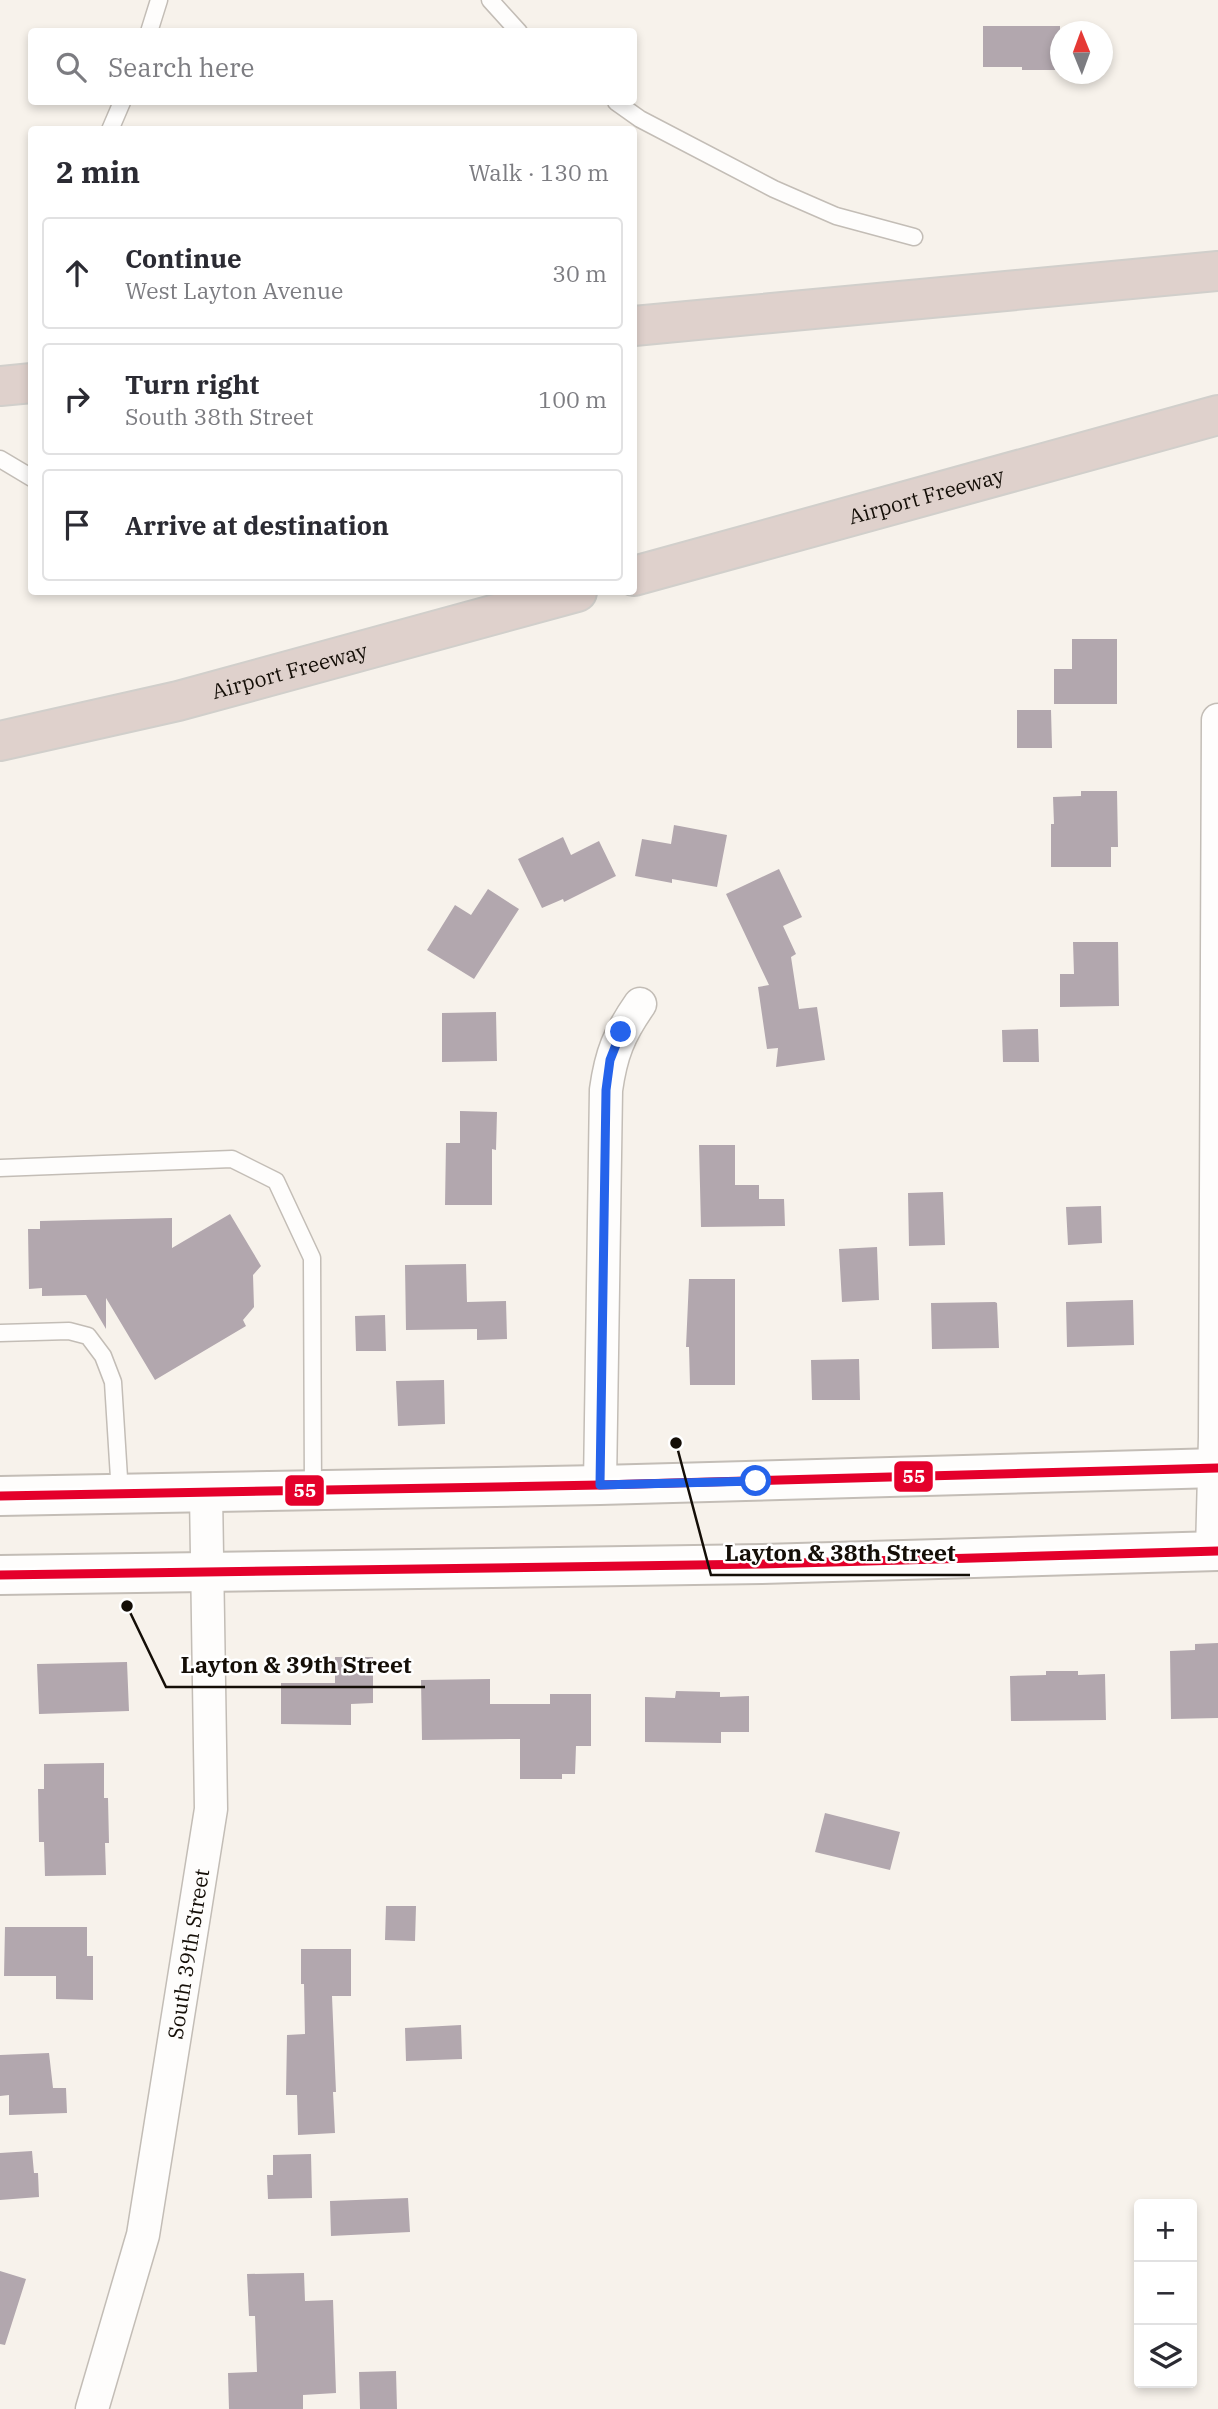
<!DOCTYPE html>
<meta charset="utf-8">
<style>
body{margin:0;font-family:"IBM Plex Serif",serif;background:#f2f2f3;color:#2b2b33}
.controls{position:absolute;right:21px;bottom:21px;display:grid;overflow:hidden;border-radius:7px;box-shadow:0 4px 10px #0003}
.controls button{width:63px;height:63px;display:grid;place-items:center;padding:0;border:0;border-bottom:2px solid #e1e1e2;background:#fff;color:#2b2b33;font:35px sans-serif}
.compass{position:absolute;left:1050px;top:21px;width:63px;height:63px;border-radius:50%;background:#fff;box-shadow:0 4px 10px #0003;rotate:359deg}
.stop{position:absolute;width:21px;height:21px;margin:-16px;border:5px solid #2563eb;border-radius:50%;background:#fff}
.stop.end{background:#2563eb;border-color:#fff;box-shadow:0 2px 7px #0008}
.list{margin:0;padding:0;list-style:none}
h2{display:flex;justify-content:space-between;align-items:center;height:91px;margin:0;padding:0 28px;font-size:30px}
h2 small{font-size:23px;font-weight:400;color:#7c7c81}
.list li{display:grid;grid-template-columns:46px 1fr auto;gap:21px;align-items:center;box-sizing:border-box;height:112px;margin:0 14px 14px;padding:0 14px;border:2px solid #e1e1e2;border-radius:7px}
.list b{display:block;font-size:26px;white-space:nowrap}
.list p{margin:0;font-size:23px;white-space:nowrap;color:#7c7c81}
.list em{font-size:23px;font-style:normal;color:#7c7c81}
.icon{flex:none;width:38px;height:38px;fill:none;stroke:currentColor;stroke-width:2;stroke-linecap:round;stroke-linejoin:round}
.map{position:relative;flex:none;width:1218px;height:2409px;overflow:hidden}
.search{position:absolute;background:#fff;box-shadow:0 4px 10px #0003;left:28px;top:28px;width:609px;height:77px;display:flex;align-items:center;gap:18px;box-sizing:border-box;padding:0 24px;border-radius:7px;color:#7c7c81;font-size:26px}
.panel{position:absolute;background:#fff;box-shadow:0 4px 10px #0003;left:28px;top:126px;width:609px;height:469px;border-radius:7px}
.map>svg:first-child{display:block}
.building{fill:#b2a7ae}
.lines{fill:none;stroke-linecap:round;stroke-linejoin:round}
.service-casing{stroke:#c3bdb6;stroke-width:19}
.minor-casing{stroke:#c3bdb6;stroke-width:35}
.secondary-casing{stroke:#c3bdb6;stroke-width:42}
.motorway-casing{stroke:#d1cfcb;stroke-width:42}
.service{stroke:#fefdfc;stroke-width:16}
.minor{stroke:#fefdfc;stroke-width:32}
.secondary{stroke:#fefdfc;stroke-width:38}
.motorway{stroke:#dfd1cc;stroke-width:38}
.bus-1-casing{stroke:#fff;stroke-width:14}
.bus-1{stroke:#e4002b;stroke-width:9}
.route{stroke:#2563eb;stroke-width:9}
.labels{text-anchor:middle;dominant-baseline:central;stroke-width:5;stroke-linejoin:round;paint-order:stroke}
.street-label{font-size:21px;fill:#140e07;stroke:#fff}
.leader{fill:none;stroke:#140e07;stroke-width:2.5}
.callout-dot{fill:#140e07;stroke:#fff;stroke-width:2.5}
.callout-label{font-size:23px;text-anchor:middle;font-weight:bold;fill:#140e07;stroke:#fff;stroke-width:5;stroke-linejoin:round;paint-order:stroke}
.line-badge{stroke:#fff;stroke-width:2.5}
.badge-label{font-size:19px;text-anchor:middle;font-weight:bold;fill:#fff}
</style>
<div class="map">
<svg width="1218" height="2409" viewBox="0 0 1218 2409">
<rect width="100%" height="100%" fill="#f7f2eb"/>
<path class="building" d="M983,26H1060V70H1022V67H983Z
M1072,639H1117V704H1054V669H1072Z
M1017,710H1051L1052,748H1017Z
M1081,791H1117L1118,847H1111V867H1051V824H1054L1053,797L1081,796Z
M674,825L727,835L717,887L672,879V883L635,876L642,839L671,844Z
M563,837L571,855L599,841L616,876L564,902L563,899L542,908L518,859Z
M779,869L802,917L783,926L796,954L791,957L799,1009L817,1007L825,1060L776,1067L778,1048L767,1049L758,987L769,985L726,894Z
M488,889L519,909L474,979L427,950L455,905L471,915Z
M1073,942H1118L1119,1006L1060,1007V974H1074Z
M496,1012L497,1061L442,1062V1013Z
M1038,1029L1039,1062H1003L1002,1030Z
M460,1111L497,1112L496,1150L492,1149V1205H445L446,1143H460Z
M699,1145H735V1185H759V1199H784L785,1226L701,1227Z
M943,1192L945,1245L909,1246L908,1193Z
M1101,1206L1102,1243L1068,1245L1066,1207Z
M230,1214L261,1266L253,1275L254,1307L243,1320L246,1326L155,1380L106,1298V1329L86,1295L42,1296V1288L29,1289L28,1229H40V1221L172,1218V1248Z
M877,1247L879,1300L842,1302L839,1249Z
M466,1264L467,1302L506,1301L507,1339L477,1340V1329L406,1330L405,1265Z
M689,1279H735V1385H690L689,1347H686Z
M1133,1300L1134,1345L1067,1347L1066,1302Z
M995,1302L997,1303L999,1348L932,1349L931,1303Z
M385,1315L386,1351H356L355,1316Z
M859,1359L860,1400H812L811,1360Z
M444,1380L445,1424L398,1426L396,1381Z
M1218,1643V1718L1171,1719L1170,1651L1195,1650V1644Z
M335,1657H373V1703L351,1704V1725L281,1724V1683H335Z
M127,1662L129,1711L39,1714L37,1664Z
M1046,1671H1078V1675L1105,1674L1106,1720L1011,1721L1010,1676L1046,1675Z
M490,1679V1704H550V1694H591V1746H576L575,1774H562V1779H520V1739L422,1740L421,1680Z
M676,1691L720,1692V1697L749,1696V1732H721V1743L645,1742V1697L675,1698Z
M104,1763V1798H108L109,1843H105L106,1875L45,1876L44,1842H39L38,1789H44V1764Z
M825,1813L900,1832L890,1870L815,1852Z
M386,1906H416L415,1941L385,1940Z
M5,1927H87V1956H93V2000L56,1999V1976H4Z
M301,1949H351V1996H332L336,2092H333L335,2133L298,2135L297,2095H286L287,2035L305,2034L304,1984H301Z
M461,2025L462,2059L406,2061L405,2028Z
M49,2053L53,2088H66L67,2113L9,2115V2095L0,2096V2055Z
M32,2151L34,2173H38L39,2197L0,2200V2153Z
M311,2154L312,2198L268,2199L267,2175H273V2155Z
M408,2198L410,2232L331,2236L330,2201Z
M0,2271L26,2279L5,2345L0,2344Z
M304,2273L305,2301L333,2300L336,2393L303,2395V2409H229L228,2373L257,2372L255,2316H249L247,2274Z
M396,2371L397,2409H360L359,2372Z"/>
<g class="lines">
<defs>
<path id="service" d="M490,0L519,32
M149,32L159,0
M616,102L640,119L774,189L836,216L914,237
M110,130L122,102
M0,459L32,478
M0,1168L232,1159L276,1181L312,1258L313,1490
M0,1333L69,1331L88,1336L103,1356L113,1382L120,1494"/>
<g id="minor">
<path d="M600,1485L606,1090C611,1054 619,1034 640,1004"/>
<path d="M1212,1551L1215,1437L1218,720"/>
<path id="s1" d="M92,2409L143,2235L211,1809L206,1493"/>
</g>
<path id="secondary" d="M0,1496L600,1485L1218,1468
M0,1575L762,1564L1218,1551"/>
<g id="motorway">
<path d="M634,326L1218,271"/>
<path d="M0,386L32,383"/>
<path id="s2" d="M634,576L1218,415"/>
<path id="s3" d="M0,741L178,701L577,592"/>
</g>
</defs>
<use href="#service" class="service-casing"/>
<use href="#minor" class="minor-casing"/>
<use href="#secondary" class="secondary-casing"/>
<use href="#motorway" class="motorway-casing"/>
<use href="#service" class="service"/>
<use href="#minor" class="minor"/>
<use href="#secondary" class="secondary"/>
<use href="#motorway" class="motorway"/>
<defs>
<path id="bus-1" d="M0,1496L600,1485L1218,1468
M0,1575L762,1564L1218,1551"/>
</defs>
<use href="#bus-1" class="bus-1-casing"/>
<use href="#bus-1" class="bus-1"/>
</g>
<g class="lines">
<path class="route" d="M621,1032L610,1060L606,1090L600,1485L756,1481"/>
</g>
<g class="labels">
<g class="street-label">
<text stroke="none"><textPath href="#s2" startOffset="303">Airport Freeway</textPath></text>
<text stroke="none"><textPath href="#s3" startOffset="298">Airport Freeway</textPath></text>
<text stroke="none"><textPath href="#s1" startOffset="466">South 39th Street</textPath></text>
</g>
</g>
<path class="leader" d="M676 1443L711 1575H970M127 1606L166 1687H425"/>
<g class="callout-dot">
<circle cx="676" cy="1443" r="7"/>
<circle cx="127" cy="1606" r="7"/>
</g>
<g class="callout-label">
<text x="840" y="1561">Layton &amp; 38th Street</text>
<text x="296" y="1673">Layton &amp; 39th Street</text>
</g>
<g class="line-badge">
<rect x="893" y="1460" width="41" height="33" rx="7" fill="#e4002b"/>
<rect x="284" y="1474" width="41" height="33" rx="7" fill="#e4002b"/>
</g>
<g class="badge-label">
<text x="914" y="1483">55</text>
<text x="305" y="1497">55</text>
</g>
</svg>
<div class="controls">
<button>+</button>
<button>−</button>
<button><svg class="icon" aria-label="layers" viewBox="0 0 24 24"><path d="M12 4l9 5-9 5-9-5zM3 14l9 5 9-5"/></svg></button>
</div>
<svg class="compass" viewBox="-18 -18 36 36"><path d="M0-13l5 13h-10z" fill="#e53935"/><path d="M0 13l5-13h-10z" fill="#7c7c81"/></svg>
<div class="stop" style="left:756px;top:1481px"></div>
<div class="stop end" style="left:621px;top:1032px"></div>
<div class="search"><svg class="icon" aria-label="search" viewBox="0 0 24 24"><circle cx="10" cy="10" r="6"/><path d="M15 15l6 6"/></svg>Search here</div>
<section class="panel">
<h2>2 min<small>Walk · 130 m</small></h2>
<ul class="list">
<li><svg class="icon" aria-label="ahead" viewBox="0 0 24 24"><path d="M12 20V5M6 11l6-6 6 6"/></svg><div><b>Continue</b><p>West Layton Avenue</p></div><em>30 m</em></li>
<li><svg class="icon" aria-label="right" viewBox="0 0 24 24"><path d="M7 20v-9h11M14 6l5 5-5 5"/></svg><div><b>Turn right</b><p>South 38th Street</p></div><em>100 m</em></li>
<li><svg class="icon" aria-label="arrive" viewBox="0 0 24 24"><path d="M6 21V4h12l-3 4 3 4H6"/></svg><div><b>Arrive at destination</b></div></li>
</ul>
</section>
</div>
